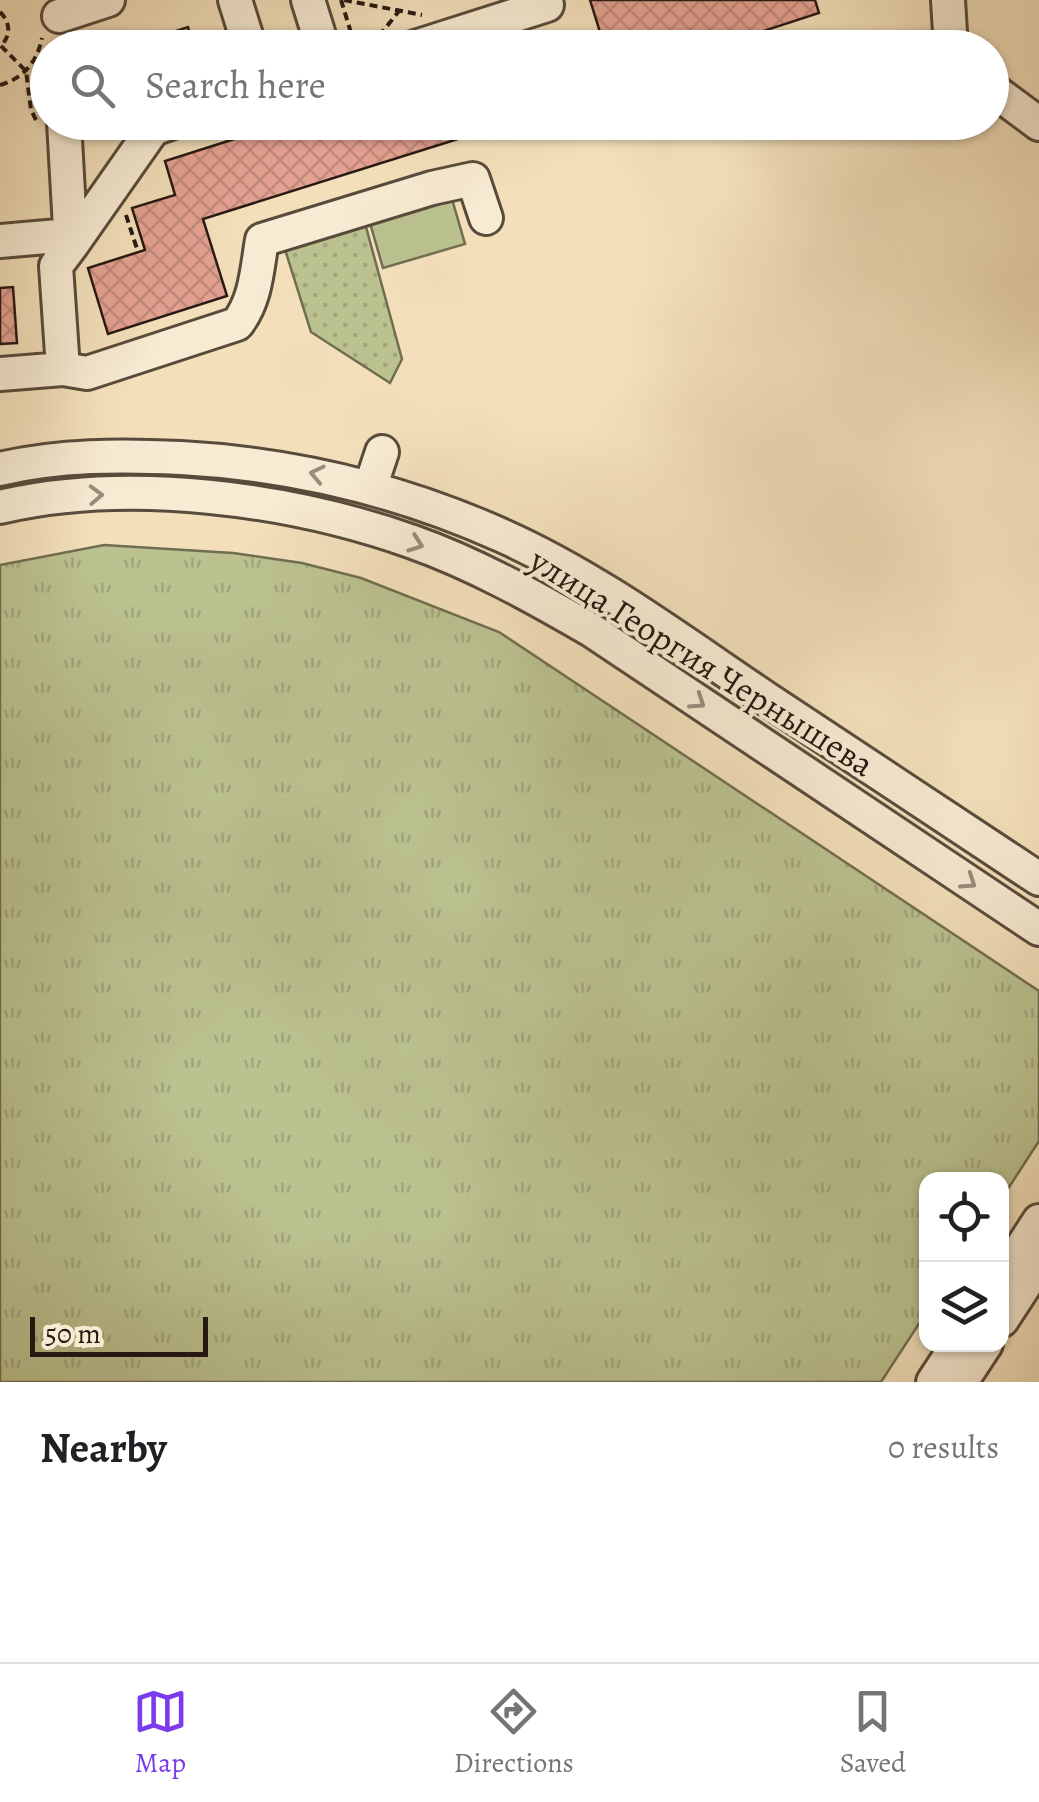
<!DOCTYPE html>
<meta charset="utf-8">
<style>
body{margin:0;font-family:Alegreya,serif;background:#f2f2f2;color:#202124}
.controls{position:absolute;right:30px;bottom:30px;display:grid;overflow:hidden;border-radius:20px;box-shadow:0 2px 8px #0004}
.controls button{width:90px;height:90px;display:grid;place-items:center;padding:0;border:0;border-bottom:2px solid #e0e0e0;background:#fff;color:#202124;font:50px sans-serif}
.scale{position:absolute;left:30px;bottom:25px;width:178px;box-sizing:border-box;padding-left:10px;border:5px solid #261912;border-top:0;font-size:28px;line-height:35px;white-space:nowrap;color:#261912;-webkit-text-stroke:8px #f7ebd3;paint-order:stroke}
.list{margin:0;padding:0;list-style:none}
h2{display:flex;justify-content:space-between;align-items:center;height:130px;margin:0;padding:0 40px;font-size:42px}
h2 small{font-size:32px;font-weight:400;color:#757577}
.icon{flex:none;width:55px;height:55px;fill:none;stroke:currentColor;stroke-width:2;stroke-linecap:round;stroke-linejoin:round}
.map{position:relative;flex:none;width:1039px;height:1382px;overflow:hidden}
.search{position:absolute;background:#fff;box-shadow:0 2px 8px #0004;left:30px;right:30px;top:30px;height:110px;display:flex;align-items:center;gap:25px;box-sizing:border-box;padding:0 35px;border-radius:55px;color:#757577;font-size:38px}
.sheet{height:280px;background:#fff}
nav{display:flex;justify-content:space-around;align-items:center;box-sizing:border-box;height:140px;border-top:2px solid #e0e0e0;background:#fff;font-size:28px;color:#757577}
nav a{display:grid;justify-items:center;gap:5px}
nav .on{color:#7c3aed}
.map>svg:first-child{display:block}
.grass{fill:url(#grass-tufts);stroke:#706e51;stroke-width:2.5}
.park{fill:url(#park-dots);stroke:#706e51;stroke-width:2.5}
.pitch{fill:#bbc290;stroke:#706e51;stroke-width:2.5}
.building{fill:url(#building-cross-hatch);stroke:#261912;stroke-width:2.5}
.lines{fill:none;stroke-linecap:round;stroke-linejoin:round}
.minor-tunnel{stroke:#cab899;stroke-width:32;stroke-dasharray:32 16;stroke-linecap:butt}
.minor-casing{stroke:#594b3c;stroke-width:38}
.path{stroke:#261912;stroke-width:4;stroke-dasharray:8 5;stroke-linecap:butt}
.minor{stroke:#f7ebd3;stroke-width:32}
.oneway{stroke:#998c7c}
.labels{text-anchor:middle;dominant-baseline:central;stroke-width:8;stroke-linejoin:round;paint-order:stroke}
.street-label{font-size:35px;fill:#261912;stroke:#f7ebd3}
</style>
<div class="map">
<svg width="1039" height="1382" viewBox="0 0 1039 1382">
<defs>
<pattern id="grass-tufts" width="24" height="20" patternUnits="userSpaceOnUse" patternTransform="scale(2.5)"><rect width="24" height="20" fill="#bbc290"/><path d="M3 7l-1-3M5 7V3M7 7l1-3M15 17l-1-3M17 17v-4M19 17l1-3" fill="none" stroke="#a1a67b"/></pattern>
<pattern id="park-dots" width="8" height="8" patternUnits="userSpaceOnUse" patternTransform="scale(2.5)"><rect width="8" height="8" fill="#bbc290"/><path d="M2 2h.1M6 6h.1" fill="none" stroke="#a1a67b" stroke-width="1.8" stroke-linecap="round"/></pattern>
<pattern id="building-cross-hatch" width="8" height="8" patternUnits="userSpaceOnUse" patternTransform="scale(2.5)"><rect width="8" height="8" fill="#e4a191"/><path d="M0 0l8 8M0 8l8-8" fill="none" stroke="#c38a7c"/></pattern>
</defs>
<rect width="100%" height="100%" fill="#f3e0bb"/>
<filter id="stains"><feTurbulence type="fractalNoise" baseFrequency=".002" numOctaves="4"/><feColorMatrix values="0 0 0 0 .2 0 0 0 0 .09 0 0 0 0 .02 0 0 0 .5 -.17"/></filter>
<radialGradient id="worn" r=".72"><stop offset=".6" stop-color="#630" stop-opacity="0"/><stop offset="1" stop-color="#630" stop-opacity=".3"/></radialGradient>
<path class="grass" d="M104,545L233,553L302,563L361,578L499,632L1039,991V1141L1002,1198V1180H926V1313L881,1382H0V565Z"/>
<path class="park" d="M363,216L402,359L390,383L311,332L282,240Z"/>
<path class="pitch" d="M452,199L465,244L383,268L370,223Z"/>
<path class="building" d="M590,0H815L819,13L711,48H605Z
M188,27L194,48H124Z
M566,35L570,48H527Z
M288,122H512L203,219L227,296L108,334L88,268L145,250L132,208L175,195L165,161Z
M13,287L17,343L0,344V288Z"/>
<g class="lines">
<path class="minor-tunnel" d="M139,48V47"/>
<defs>
<path id="minor" d="M235,0L250,48
M308,0L323,48
M948,0L951,48
M59,16L108,0
M412,48L547,5L546,0
M992,89L1039,124
M0,241L70,235
M71,246L153,129L173,122
M63,369L56,266L71,246L64,122
M0,374L63,369L87,373L237,324C256,300 257,269 262,240L432,188L473,179L486,218
M0,469C59,455 121,455 181,458C293,464 401,490 503,536C597,578 682,642 767,699C858,759 948,819 1039,879
M370,488L382,452
M0,507C129,477 289,498 413,542C475,564 534,597 591,630L1039,929
M1002,1278L1039,1221
M1002,1320L1039,1263
M933,1382L958,1344
M961,1382L986,1344"/>
</defs>
<use href="#minor" class="minor-casing"/>
<path class="path" d="M341,0L352,36L350,37
M344,0L422,15
M0,12C11,23 11,36 0,47
M1,46L26,71L31,110L36,120
M371,46L399,11
M372,48L386,43
M0,85C24,78 37,62 42,38
M199,128L218,122
M126,215L138,252"/>
<use href="#minor" class="minor"/>
</g>
<defs><path id="oneway-chevron" d="M-2-3.5L2.5 0L-2 3.5" fill="none" stroke-width="1.6" stroke-linecap="round" stroke-linejoin="round" transform="scale(2.5)"/></defs>
<g class="oneway">
<use href="#oneway-chevron" transform="translate(317 474) rotate(-168)"/>
<use href="#oneway-chevron" transform="translate(96 495) rotate(-2)"/>
<use href="#oneway-chevron" transform="translate(416 544) rotate(20)"/>
<use href="#oneway-chevron" transform="translate(698 702) rotate(34)"/>
<use href="#oneway-chevron" transform="translate(969 882) rotate(34)"/>
</g>
<g class="labels">
<g class="street-label">
<text transform="translate(702 662) rotate(32)">улица Георгия Чернышева</text>
</g>
</g>
<rect width="100%" height="100%" filter="url(#stains)"/>
<rect width="100%" height="100%" fill="url(#worn)"/>
</svg>
<div class="controls">
<button><svg class="icon" aria-label="locate" viewBox="0 0 24 24"><circle cx="12" cy="12" r="6"/><path d="M12 2v4M12 18v4M2 12h4M18 12h4"/></svg></button>
<button><svg class="icon" aria-label="layers" viewBox="0 0 24 24"><path d="M12 4l9 5-9 5-9-5zM3 14l9 5 9-5"/></svg></button>
</div>
<div class="scale">50 m</div>
<div class="search"><svg class="icon" aria-label="search" viewBox="0 0 24 24"><circle cx="10" cy="10" r="6"/><path d="M15 15l6 6"/></svg>Search here</div>
</div>
<section class="sheet">
<h2>Nearby<small>0 results</small></h2>
<ul class="list">
</ul>
</section>
<nav>
<a class="on"><svg class="icon" aria-label="map" viewBox="0 0 24 24"><path d="M3 6l6-2 6 2 6-2v14l-6 2-6-2-6 2zM9 4v14M15 6v14"/></svg>Map</a>
<a><svg class="icon" aria-label="directions" viewBox="0 0 24 24"><path d="M12 3l9 9-9 9-9-9zM9 14v-3h6M13 9l2 2-2 2"/></svg>Directions</a>
<a><svg class="icon" aria-label="saved" viewBox="0 0 24 24"><path d="M7 4h10v16l-5-4-5 4z"/></svg>Saved</a>
</nav>
